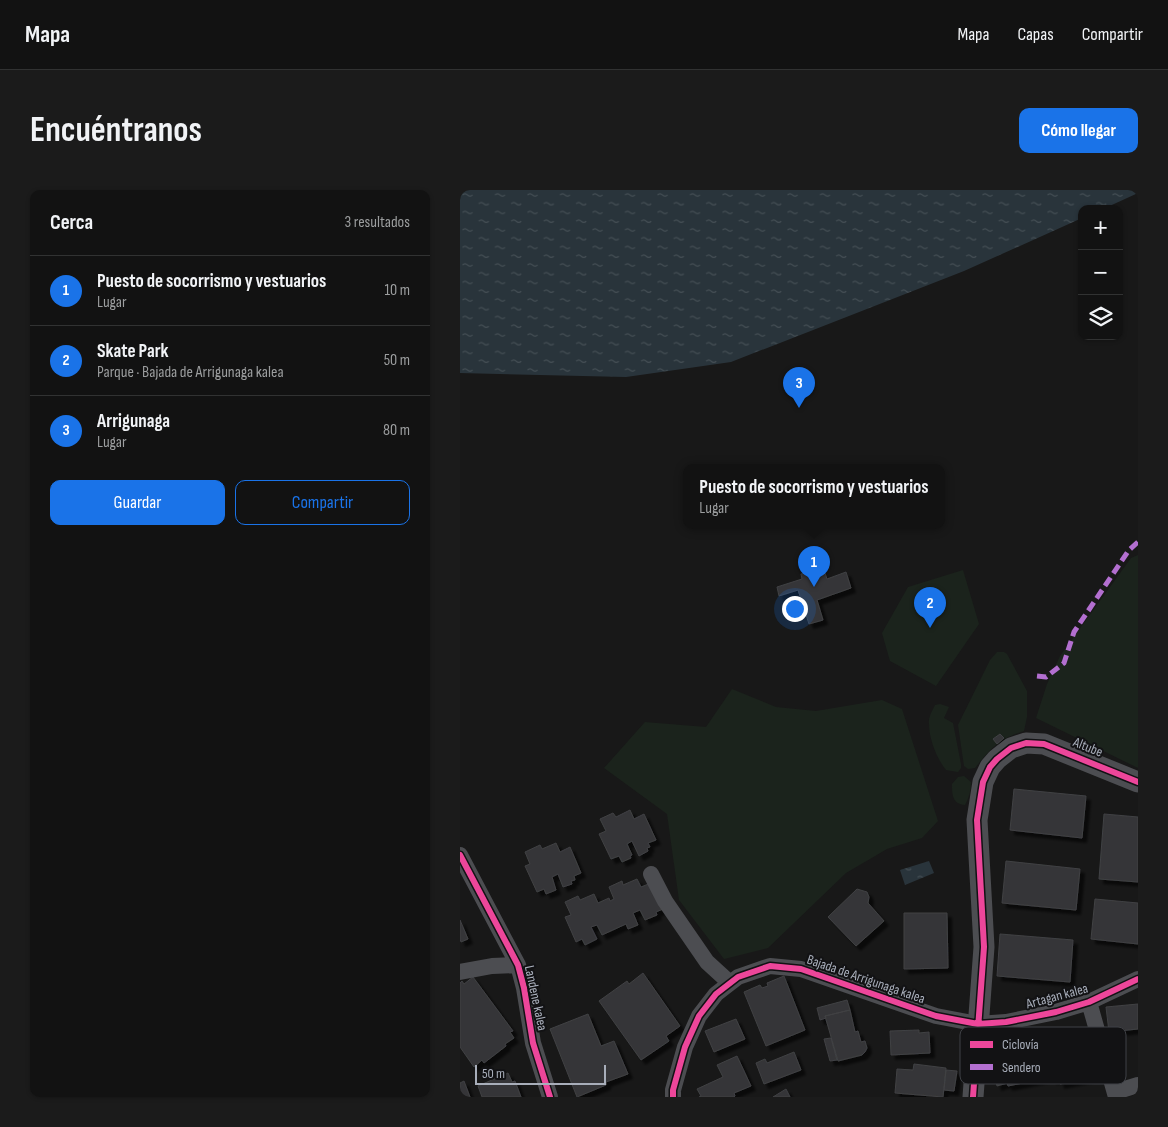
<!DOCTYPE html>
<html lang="es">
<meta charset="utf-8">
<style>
body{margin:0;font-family:"Sofia Sans Condensed",sans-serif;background:#1b1b1b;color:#f1f3f6}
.controls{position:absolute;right:15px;top:15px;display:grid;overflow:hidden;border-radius:10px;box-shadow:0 1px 4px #0004}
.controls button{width:45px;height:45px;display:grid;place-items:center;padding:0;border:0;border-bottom:1px solid #313232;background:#121212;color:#f1f3f6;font:25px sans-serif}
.scale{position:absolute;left:15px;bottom:12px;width:131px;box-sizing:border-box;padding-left:5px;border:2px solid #a8aeba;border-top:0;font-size:14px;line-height:18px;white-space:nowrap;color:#a8aeba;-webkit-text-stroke:4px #121214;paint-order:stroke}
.you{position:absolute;left:334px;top:418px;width:18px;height:18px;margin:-12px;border:4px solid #fff;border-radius:50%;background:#1a73e8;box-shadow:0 0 0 8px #1a73e833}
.badge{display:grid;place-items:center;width:32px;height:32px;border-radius:50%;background:#1a73e8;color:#fff;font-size:16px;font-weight:700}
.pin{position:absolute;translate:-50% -41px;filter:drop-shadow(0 1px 2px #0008)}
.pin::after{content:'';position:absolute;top:26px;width:18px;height:15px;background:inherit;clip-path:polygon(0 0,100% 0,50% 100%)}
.popup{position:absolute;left:223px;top:274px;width:262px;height:65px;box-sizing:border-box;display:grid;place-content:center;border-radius:10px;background:#121212;filter:drop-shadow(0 1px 4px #0005);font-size:16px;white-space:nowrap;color:#9c9e9f}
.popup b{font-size:19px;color:#f1f3f6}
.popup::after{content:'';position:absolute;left:50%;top:100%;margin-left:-10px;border:10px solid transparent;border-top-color:#121212}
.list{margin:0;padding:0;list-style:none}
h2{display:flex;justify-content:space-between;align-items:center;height:65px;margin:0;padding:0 20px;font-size:21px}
h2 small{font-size:16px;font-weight:400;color:#9c9e9f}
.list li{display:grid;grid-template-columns:32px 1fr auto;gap:15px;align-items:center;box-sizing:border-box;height:70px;padding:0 20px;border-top:1px solid #313232}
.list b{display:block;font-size:19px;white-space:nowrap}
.list p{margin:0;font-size:16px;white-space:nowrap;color:#9c9e9f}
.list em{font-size:16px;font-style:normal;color:#9c9e9f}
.actions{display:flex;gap:10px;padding:15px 20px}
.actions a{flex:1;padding:11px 0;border:1px solid #1a73e8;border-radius:10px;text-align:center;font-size:18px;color:#1a73e8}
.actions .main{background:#1a73e8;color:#fff}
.icon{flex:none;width:28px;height:28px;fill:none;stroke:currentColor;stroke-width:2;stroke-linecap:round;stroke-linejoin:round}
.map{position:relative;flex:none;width:678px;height:907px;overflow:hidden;border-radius:10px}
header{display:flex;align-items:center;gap:30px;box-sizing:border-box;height:70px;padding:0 25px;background:#121212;border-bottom:1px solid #313232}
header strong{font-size:24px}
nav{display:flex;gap:28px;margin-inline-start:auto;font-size:18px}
.intro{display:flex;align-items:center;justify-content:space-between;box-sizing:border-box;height:120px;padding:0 30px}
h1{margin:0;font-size:35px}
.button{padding:12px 22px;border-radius:10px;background:#1a73e8;color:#fff;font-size:18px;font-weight:700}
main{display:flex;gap:30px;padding:0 30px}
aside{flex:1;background:#121212;border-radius:10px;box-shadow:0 1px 4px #0004}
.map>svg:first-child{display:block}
.green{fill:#1b231c}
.water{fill:url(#water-ripples)}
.building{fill:#363637;stroke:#404144;filter:url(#shadow)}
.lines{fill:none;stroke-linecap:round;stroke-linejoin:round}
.minor{stroke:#4c4d51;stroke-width:16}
.tertiary{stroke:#4c4d51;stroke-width:21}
.quiet{stroke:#b36fd0;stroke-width:5;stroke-dasharray:10 5;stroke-linecap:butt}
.cycleway-casing{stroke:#121214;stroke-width:9}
.cycleway{stroke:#ed469a;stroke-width:6}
.labels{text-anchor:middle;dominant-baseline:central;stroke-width:4;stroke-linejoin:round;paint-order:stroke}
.street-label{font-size:14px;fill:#a8aeba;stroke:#121214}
.key{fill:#121214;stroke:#3f4146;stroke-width:1}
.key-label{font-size:14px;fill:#a8aeba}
</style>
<header>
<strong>Mapa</strong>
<nav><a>Mapa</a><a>Capas</a><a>Compartir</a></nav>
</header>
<div class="intro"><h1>Encuéntranos</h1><a class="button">Cómo llegar</a></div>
<main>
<aside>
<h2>Cerca<small>3 resultados</small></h2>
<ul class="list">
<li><span class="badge">1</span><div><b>Puesto de socorrismo y vestuarios</b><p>Lugar</p></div><em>10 m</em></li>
<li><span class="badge">2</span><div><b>Skate Park</b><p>Parque · Bajada de Arrigunaga kalea</p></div><em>50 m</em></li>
<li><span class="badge">3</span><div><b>Arrigunaga</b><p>Lugar</p></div><em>80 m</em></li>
</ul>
<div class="actions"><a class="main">Guardar</a><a>Compartir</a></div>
</aside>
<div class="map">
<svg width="678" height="907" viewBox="0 0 678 907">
<defs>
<pattern id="water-ripples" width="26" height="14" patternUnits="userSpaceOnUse" patternTransform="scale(1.25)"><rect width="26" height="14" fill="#29343b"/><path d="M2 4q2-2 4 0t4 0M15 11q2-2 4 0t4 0" fill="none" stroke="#454f55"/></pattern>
<filter id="shadow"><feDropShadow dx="4.5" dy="4.5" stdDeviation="1" flood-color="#0009"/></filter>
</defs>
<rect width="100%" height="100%" fill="#181818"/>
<path class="green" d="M678,365V578L576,528L587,494L600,466L671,368Z
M503,380L519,434L476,496L430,471L422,443L448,397Z
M537,462H544L547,464L567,501V527L564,541C539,549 531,558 515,578L508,579L504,576L498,535L530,470Z
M272,499L316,517L356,521L422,510L442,519L478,631L462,648L427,659L386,683L308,758L264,769L219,710L207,624L144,578L185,532L246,537Z
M480,514L489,517L484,528L493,533L501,574V578L498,582L486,580C477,569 469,549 469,534C468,528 472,521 475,515Z
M504,586L511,592C511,600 509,608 505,615C492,614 492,604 492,594L498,587Z"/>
<path class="water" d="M0,0H678V3L643,19H622V28L504,81L271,172L166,187L0,183Z
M469,671L474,683L445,695L440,680Z"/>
<path class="building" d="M353,359L361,385L365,383L367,389L386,382L391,398L357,410L363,430L349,434L338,400L319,406L317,397L342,389L341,384L349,382L343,363Z
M540,544L544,548L537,554L533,549Z
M554,599L626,606L622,648L550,640Z
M170,620L174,629L184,624L196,650L188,653L190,657L187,658L188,661L179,666L172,651L167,654L172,665L170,666L171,668L162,672L159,666L151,669L139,644L146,641L140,629L153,623L156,627Z
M644,624L678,627V692L639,689Z
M96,653L100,662L110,657L121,683L114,686L115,690L111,691L112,694L103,697L98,684L92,687L96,700L86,704L84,699L77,702L65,676L70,674L65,662L80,655L82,659Z
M546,671L620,679L616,720L542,713Z
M177,689L181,697L191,693L203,719L196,722L197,725L185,730L180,720L173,723L178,735L168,739L166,734L142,745L137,735L131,737L137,749L125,755L122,749L116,752L105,727L111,725L105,712L118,706L120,710L134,704L138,713L149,708L150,711L154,709L149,697L162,691L163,695Z
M397,699L407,702L409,707L408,713L424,731L396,756L368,727Z
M635,709L678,713V754L631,749Z
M444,723H487L488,778L444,779Z
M0,730L8,749L1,752L0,749Z
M540,744L613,750L610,792L537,786Z
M183,783L220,836L206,846L209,851L181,870L139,811L167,791L169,794Z
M324,786L345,840L306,856L284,802L300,795L302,798L308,796L307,793Z
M13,787L53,841L50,842L54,848L45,854L46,856L24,873L22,870L14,877L0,857V793L2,791L4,794Z
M387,810L390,820L365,826L366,828L360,830L357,818Z
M678,814V839L649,842L646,817Z
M390,820L395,842L398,841L401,852L405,851L407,858L405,862L402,865L378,871L365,826Z
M128,824L141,856L154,851L168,884L146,892V895L117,907L90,839Z
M276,829L285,849L254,862L245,841Z
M594,839L601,872L608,871L607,864L628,859L630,868L628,869L629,874L626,875L629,888L600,894L599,889L592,890V887L548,896L547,893L537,896L531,870L537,869L533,853Z
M459,840V843L469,842L470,863L431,865L430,841Z
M371,848L377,870L370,871L364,849Z
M334,862L341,880L304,894L296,873L305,869L307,873Z
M277,866L291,896L274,903L275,906L274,907H239L241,906L237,899L263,887L257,875Z
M454,874L486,878L483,907L435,903L437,879L453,880Z
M486,880L497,881L494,901L484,900Z
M48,883L52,892L55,891L61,907H22L18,896Z
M4,891L10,907H0V893Z
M326,899L330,907H313Z"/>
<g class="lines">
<path class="minor" d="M0,665L58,775L64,798L73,853L90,907
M191,684L205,711L247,772L270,793
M0,782L32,776L58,775
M629,812L656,907
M655,902L678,895
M213,907V900L225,857L239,826L256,804L278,787L310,776L341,779L476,826L518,834L546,832L596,822L629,812L678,789"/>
<path class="tertiary" d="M513,907L524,757L517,630L523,592L530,577L537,569L551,558L566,553L584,554L678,592"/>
<path class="quiet" d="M577,486L586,487L604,473L614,442L669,360L678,352"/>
<defs>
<path id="cycleway" d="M0,665L58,775L64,798L73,853L90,907
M213,907V900L225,857L239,826L256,804L278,787L310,776L341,779L476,826L518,834L546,832L596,822L629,812L678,789
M513,907L524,757L517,630L523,592L530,577L537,569L551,558L566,553L584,554L678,592"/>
</defs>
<use href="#cycleway" class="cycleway-casing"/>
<use href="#cycleway" class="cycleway"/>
</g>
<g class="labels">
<g class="street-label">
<text transform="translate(628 557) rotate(22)">Altube</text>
<text transform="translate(406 789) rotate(19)">Bajada de Arrigunaga kalea</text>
<text transform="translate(597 806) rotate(-15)">Artagan kalea</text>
<text transform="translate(76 808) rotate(78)">Landene kalea</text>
</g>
</g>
<rect x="500" y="837" width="166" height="57" rx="8" class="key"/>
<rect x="510" y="851" width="23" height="7" fill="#ed469a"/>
<rect x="510" y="874" width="23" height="6" fill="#b36fd0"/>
<g class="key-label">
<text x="542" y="859">Ciclovía</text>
<text x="542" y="882">Sendero</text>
</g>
</svg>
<div class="controls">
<button>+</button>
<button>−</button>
<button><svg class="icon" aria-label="layers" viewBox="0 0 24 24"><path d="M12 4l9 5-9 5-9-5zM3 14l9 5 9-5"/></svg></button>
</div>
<div class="scale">50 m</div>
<div class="you"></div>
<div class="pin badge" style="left:354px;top:397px">1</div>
<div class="popup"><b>Puesto de socorrismo y vestuarios</b>Lugar</div>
<div class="pin badge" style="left:470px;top:438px">2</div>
<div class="pin badge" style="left:339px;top:218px">3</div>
</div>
</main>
